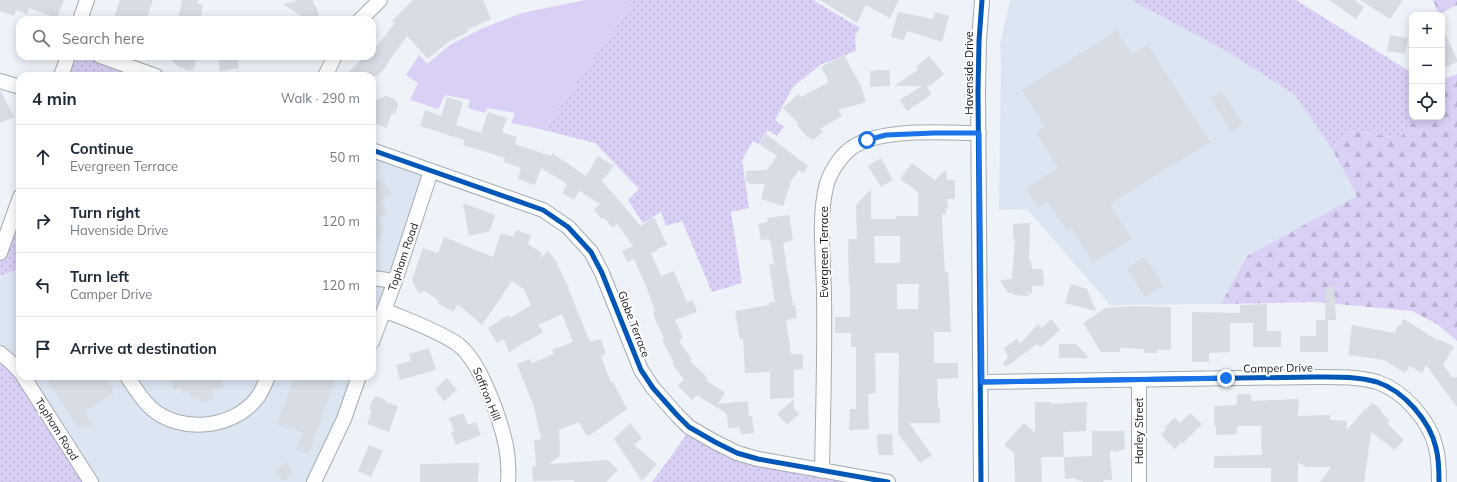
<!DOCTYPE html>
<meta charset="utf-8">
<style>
body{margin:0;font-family:Mulish,sans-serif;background:#f6f6f7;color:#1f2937}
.controls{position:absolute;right:12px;top:12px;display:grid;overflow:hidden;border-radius:8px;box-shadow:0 2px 10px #0003}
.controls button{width:36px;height:36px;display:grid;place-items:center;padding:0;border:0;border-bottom:1px solid #e0e1e3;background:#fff;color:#1f2937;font:20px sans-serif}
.stop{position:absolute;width:12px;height:12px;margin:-9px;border:3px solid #1a73e8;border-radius:50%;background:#fff}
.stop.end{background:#1a73e8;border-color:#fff;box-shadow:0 1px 4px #0008}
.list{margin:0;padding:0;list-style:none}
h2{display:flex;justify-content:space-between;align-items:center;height:52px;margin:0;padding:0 16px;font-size:17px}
h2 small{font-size:13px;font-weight:400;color:#747a83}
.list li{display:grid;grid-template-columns:26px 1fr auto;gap:12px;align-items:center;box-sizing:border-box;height:64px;padding:0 16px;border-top:1px solid #e0e1e3}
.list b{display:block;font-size:15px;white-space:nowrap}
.list p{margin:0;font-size:13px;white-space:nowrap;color:#747a83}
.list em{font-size:13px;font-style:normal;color:#747a83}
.icon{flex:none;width:22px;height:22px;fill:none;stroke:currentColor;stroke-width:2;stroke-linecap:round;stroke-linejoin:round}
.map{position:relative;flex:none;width:1457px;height:482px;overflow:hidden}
.search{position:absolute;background:#fff;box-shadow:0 2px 10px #0003;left:16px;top:16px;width:360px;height:44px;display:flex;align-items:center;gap:10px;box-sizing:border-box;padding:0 14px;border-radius:12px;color:#747a83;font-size:15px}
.panel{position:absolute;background:#fff;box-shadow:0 2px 10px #0003;left:16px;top:72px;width:360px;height:308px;border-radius:12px}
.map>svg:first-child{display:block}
.built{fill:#dbe6f2}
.grass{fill:url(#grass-dots)}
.forest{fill:url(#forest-firs)}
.green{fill:#dacff5}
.building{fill:#d7dce5;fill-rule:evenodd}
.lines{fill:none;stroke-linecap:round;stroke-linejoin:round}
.street-casing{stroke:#a6abaf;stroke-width:16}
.street{stroke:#fcfdfe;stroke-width:14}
.cycleway-casing{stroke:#fff;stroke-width:8}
.cycleway{stroke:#0057b8;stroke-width:5}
.route{stroke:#1a73e8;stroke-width:5}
.labels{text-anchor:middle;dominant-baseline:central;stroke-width:4;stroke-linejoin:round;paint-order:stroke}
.street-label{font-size:11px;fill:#12161a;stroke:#fff}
</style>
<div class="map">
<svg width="1457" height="482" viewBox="0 0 1457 482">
<defs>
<pattern id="grass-dots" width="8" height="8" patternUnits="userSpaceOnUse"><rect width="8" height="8" fill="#dacff5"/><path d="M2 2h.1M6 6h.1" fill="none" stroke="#bab1d1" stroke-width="1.8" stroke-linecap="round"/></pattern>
<pattern id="forest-firs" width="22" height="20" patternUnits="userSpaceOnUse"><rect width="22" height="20" fill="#dacff5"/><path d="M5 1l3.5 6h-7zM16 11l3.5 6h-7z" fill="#bab1d1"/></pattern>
</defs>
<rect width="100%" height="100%" fill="#edf3f9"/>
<path class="built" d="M1010,0H1131L1228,52L1295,95L1332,149L1357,196L1247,256L1221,304L1110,305L1027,209L999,210L1001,63L1000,45Z
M372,149L431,170L372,341Z
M20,268V371L0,353V273L3,276Z
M24,376H359L314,482H91Z"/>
<path class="grass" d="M634,0H813L860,28L855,36L856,51L820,65L793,87L775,120L784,127L777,136L768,130L758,144L753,141L742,160L749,208L731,212L742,283L712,292L682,221L666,226L661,212L643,223L628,200L639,189L595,143L544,130Z
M1131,0H1296L1412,73V117H1414L1401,139L1354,130L1332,149L1295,95L1228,52Z
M68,56H103L160,76H61Z
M20,198V268L2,276L0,273V255Z
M0,353L91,482H0Z
M691,427L715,442L889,482H652L673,454Z"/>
<path class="forest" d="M1433,0H1457V6L1456,5L1439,15Z
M1457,74V341L1437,324L1412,311L1315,302L1221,304L1247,256L1357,196L1332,149L1354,130L1400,139L1414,117H1442V80Z"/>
<path class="green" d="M585,0H634L544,130L511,123L515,113L488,108L485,113L468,108L470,100L445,95L438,109L410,100L418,83L406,75L419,55L427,64L450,45L483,28L522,13Z"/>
<path class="building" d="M0,0H64L57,18L29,8L27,14L16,10L14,16L0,11Z
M120,0H153L146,20H113Z
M182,0H199L197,3L203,5L200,20H178Z
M295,0H313L314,6H316L320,20H307L283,4L295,2Z
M413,0H483L491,19L467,30L468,32L448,42L428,59L407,36L386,65L387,66L377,76H345L365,56H372V52L395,23L392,21Z
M820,0H899L890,18L866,5L857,23Z
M1329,0H1354L1364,7L1356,19Z
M1360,0H1403L1390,19Z
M898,12L933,19L935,12L949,16L942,42L907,31L904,40L891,37Z
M1442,27L1457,59V62L1442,69Z
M1116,30L1132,54L1148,45L1210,142L1110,204L1132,239L1093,263L1072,229L1068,232L1047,202L1038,208L1026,188L1058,168L1036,132L1045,127L1022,90L1104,39Z
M1390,35L1408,38L1405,54L1387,51Z
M844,55L861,86L866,102L838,110L842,116L820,129L823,132L813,140L809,137L808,138L797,125L799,124L783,108L798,94L801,97L829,82L821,67Z
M166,56H198L193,70H187L179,67Z
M218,56H237L239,68L220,71Z
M929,56L944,74L930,86H926L932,94L907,111L900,100L922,86H894L918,70L916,67Z
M875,70H890V86L870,87V71H875Z
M0,90L14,117L0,123Z
M1222,91L1243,124L1231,132L1210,98Z
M386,96L395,99L398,105L395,114L392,113L386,128L372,122V101Z
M447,97L463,102L456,125L481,133L488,112L507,118L502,132L517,137L515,144L551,156L552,153L586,176L598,156L614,166L602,181L641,226L654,217L667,245L657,249V251L651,253L661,276L674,271L687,302L693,300L697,312L675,320L683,338L679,341L692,359L690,361L708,378L706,380L725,393L718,404L748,401L749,416H752L754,433L741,434L740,427L728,428L727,414L697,395L692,400L678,386L684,379L672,364L674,363L662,340L664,338L655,319L653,312L655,311L648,291L634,259L627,262L622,251L633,246L617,224L613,228L604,218L602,219L594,210L600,204L579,191L574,200L562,193L567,184L541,168L535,185L518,179L521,168L504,162L505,158L463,145L464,140L420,126L425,110L441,116Z
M766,134L808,166L803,173L799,170L791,181L783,206L761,199L765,184H749V182H746V171L767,170L777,156L759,144Z
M881,158L893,180L881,187L868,166Z
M912,163L935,180L946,169L947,180H955V199H947L948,208L946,209V214H942L943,242L945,272H948L951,332H934V363H958V378L937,379L938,408H940V423H909L932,455L920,463L898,434L899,353H875L876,393L868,394L869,429L849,430L850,409H856V347H851V333H835V317H850V285L849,286L848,239H857L856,205L871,189V219H896V216H918V192L900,179ZM874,236H900V263H875ZM897,284H919L918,309H897Z
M372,178L385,183L392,195L381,201L388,213L378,219L383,228L373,255Z
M463,203L495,215L490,231L469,236Z
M789,215L793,240L783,243L793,305H795L797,318L786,320L791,354H803V369L794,370V398L770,399V372L745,373L743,338L740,340L735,311L769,305V303L775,302L769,265L774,264L770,239L761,240L758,224L768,222L767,218Z
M1030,223L1029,260H1031L1032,269H1043L1044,286H1032V294L1027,292L1030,296L1014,295L1012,293H1008L1000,280L1012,279L1015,239H1013V224Z
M516,230L531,235L528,244L542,253L539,259L548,251L558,263L557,264L569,288H568L590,342L601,339L606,354L601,356L611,383L613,382L627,409L590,435H586L579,422L559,430L560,456L549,464L608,460L618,470L606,482H574V480L533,481L532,466H536L534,440L541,439L534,407L517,364L530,359L532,363L554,354L552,350L573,342L562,314L538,325L543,332L509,352L504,339L497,343L488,328L508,315L510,318L531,305L524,289L512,281L482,325L458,304L453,312L450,309L449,310L438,303L439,301L425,291L419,294L412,280L423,248L438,253L444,237L493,257L501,233L513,237Z
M1145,256L1163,286L1144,297L1127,268Z
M1071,284L1087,289L1096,311L1065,303Z
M1326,287H1334L1336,320H1328V352H1300V336H1316V320H1325Z
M1267,304V331H1281V347H1253V323H1230V352L1209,353V362H1192V312L1240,313V305Z
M1133,306L1171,307V350H1157V353H1144V349L1120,348V352H1101L1083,323L1106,308Z
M1051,319L1060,330L1041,347L1037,344L1006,367L1003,364L1008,357L1004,348L1017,339L1020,344L1038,324L1042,328Z
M1404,319L1438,341L1439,339L1454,347L1443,365L1453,378L1457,377V407L1426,365L1422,373L1410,366L1405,373L1384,360L1348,355L1352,325L1395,333L1398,325L1400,326Z
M1059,344H1076L1089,358H1059Z
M429,348L436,370L400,380L396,365L411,361L409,354Z
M55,376H61L64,380L71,376H105L115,393L84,412L93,425L80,428L77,426L48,381Z
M169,376H220L224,386L211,391L214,398L201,403L198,396L192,399L189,392L183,394L180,388L174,390Z
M295,376H336L309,454L296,449L302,433L277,424Z
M447,378L457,390L444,401L435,389Z
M1237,394H1251V401L1299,399L1298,416L1330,415V420L1347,421V430L1365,409L1366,410L1372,403L1374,405L1375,404L1382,411L1381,412L1390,421L1387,423L1404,440L1395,450L1371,432L1364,482H1320L1331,467H1306L1298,462V482H1271V468H1214V456L1262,455L1261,426H1237V434L1216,435V426H1214V406L1237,405Z
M375,396L386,400L385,402L398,406L389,432L367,424L372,410L369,409L374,397L375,398Z
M794,399V409L799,414L787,425L777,414Z
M1035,402H1051V404L1087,402L1086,431L1063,432L1064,457H1041L1042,482H1015L1014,453L1004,445L1024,423L1035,433Z
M463,413L468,425L476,422L481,435L456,445L451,432L454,431L449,418Z
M1190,413L1202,424L1182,444L1181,442L1175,449L1161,435L1166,429L1165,427L1175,417L1180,423Z
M630,423L642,438L634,445L657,464L642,481L614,439Z
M1092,431H1124L1125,450H1119V452L1110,451L1112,480H1103L1104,482H1083V481L1076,480V478L1065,479L1064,457L1092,456Z
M877,434H892L893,455H878Z
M369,445L383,451L371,477L358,471Z
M287,462L294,474L282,481L275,470Z
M479,463L478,482H420V464Z"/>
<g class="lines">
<defs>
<path id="street" d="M80,20L87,0
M360,20L380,0
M100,56L156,76
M61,76L68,56
M325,76L335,56
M0,81L20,87
M372,150L543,210L568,227L591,252L602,273L641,370L653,388L677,415L689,427L715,442L737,453L758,459L888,482
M0,253L20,197
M372,278L395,281
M384,310C408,320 434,329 456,343C480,359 500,418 506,446C508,457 509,470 508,482
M372,342L395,281L431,171
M0,353L13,364L20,372
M23,376L91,482
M127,376C134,387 141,399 151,408C180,434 233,429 257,398C262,392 265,383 268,376
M981,382L1313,377C1334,377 1356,376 1377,382C1404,391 1430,421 1436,448C1439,459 1439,471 1439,482
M822,471C823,413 825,354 824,296C824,260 818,222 826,187C829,174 839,158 850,149C878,127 944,133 979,133
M314,482L344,419L359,376
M981,482L978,91L979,41L982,0
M1139,482V380"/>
</defs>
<use href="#street" class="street-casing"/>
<use href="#street" class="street"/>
<defs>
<path id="cycleway" d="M372,150L543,210L568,227L591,252L602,273L641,370L653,388L677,415L689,427L715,442L737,453L758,459L888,482
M981,382L1313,377C1334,377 1356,376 1377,382C1404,391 1430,421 1436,448C1439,459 1439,471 1439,482
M981,482L978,91L979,41L982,0"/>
</defs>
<use href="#cycleway" class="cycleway-casing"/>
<use href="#cycleway" class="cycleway"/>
</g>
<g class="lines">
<path class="route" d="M867,140L886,135L934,133H979L982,382L1226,378"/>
</g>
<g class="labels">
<g class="street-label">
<text transform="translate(969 73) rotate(-90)">Havenside Drive</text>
<text transform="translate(824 252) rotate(-90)">Evergreen Terrace</text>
<text transform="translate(403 257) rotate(-71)">Topham Road</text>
<text transform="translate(634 324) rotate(69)">Globe Terrace</text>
<text transform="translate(1278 368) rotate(-1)">Camper Drive</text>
<text transform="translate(487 394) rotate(68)">Saffron Hill</text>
<text transform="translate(57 429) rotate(58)">Topham Road</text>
<text transform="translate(1139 431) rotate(-90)">Harley Street</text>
</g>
</g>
</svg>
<div class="controls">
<button>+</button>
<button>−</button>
<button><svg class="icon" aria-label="locate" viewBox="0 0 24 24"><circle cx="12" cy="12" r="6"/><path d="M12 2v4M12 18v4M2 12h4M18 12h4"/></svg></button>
</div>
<div class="stop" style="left:867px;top:140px"></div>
<div class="stop end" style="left:1226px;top:378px"></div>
<div class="search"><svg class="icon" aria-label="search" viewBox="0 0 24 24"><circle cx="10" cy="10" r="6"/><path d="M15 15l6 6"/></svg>Search here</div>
<section class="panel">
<h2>4 min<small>Walk · 290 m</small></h2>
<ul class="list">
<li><svg class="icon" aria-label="ahead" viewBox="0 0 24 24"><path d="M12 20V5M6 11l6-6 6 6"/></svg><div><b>Continue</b><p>Evergreen Terrace</p></div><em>50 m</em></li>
<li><svg class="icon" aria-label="right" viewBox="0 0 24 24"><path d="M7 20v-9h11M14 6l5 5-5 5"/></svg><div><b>Turn right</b><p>Havenside Drive</p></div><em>120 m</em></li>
<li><svg class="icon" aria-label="left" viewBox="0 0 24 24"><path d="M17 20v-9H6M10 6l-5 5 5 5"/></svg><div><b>Turn left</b><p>Camper Drive</p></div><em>120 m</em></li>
<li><svg class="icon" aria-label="arrive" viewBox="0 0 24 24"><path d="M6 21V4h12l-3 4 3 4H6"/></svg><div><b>Arrive at destination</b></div></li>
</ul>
</section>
</div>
